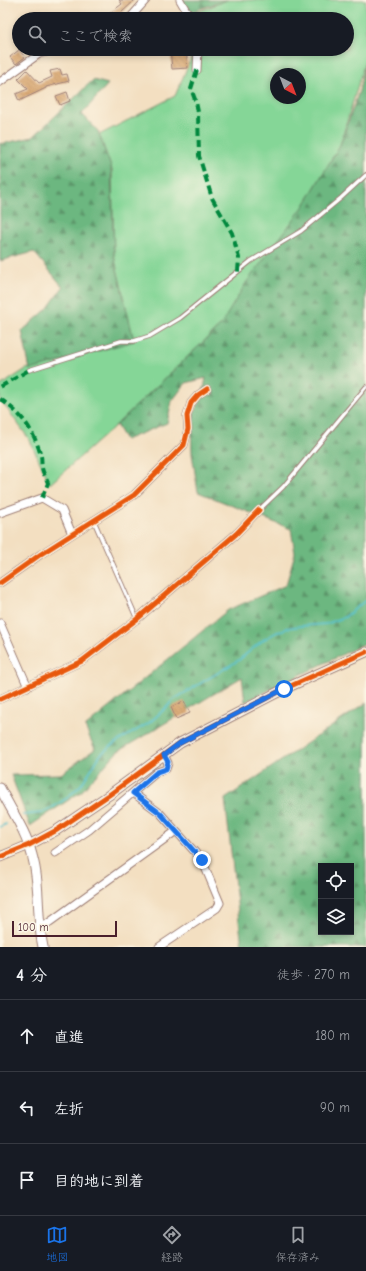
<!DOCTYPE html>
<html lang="ja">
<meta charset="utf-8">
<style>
body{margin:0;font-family:"Comic Neue","Klee One",sans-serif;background:#242831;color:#f1f3f6}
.controls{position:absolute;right:12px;bottom:12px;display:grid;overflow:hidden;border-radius:0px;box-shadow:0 2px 6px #0003}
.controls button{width:36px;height:36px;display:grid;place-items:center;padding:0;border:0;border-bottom:1px solid #363941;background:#171b24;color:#f1f3f6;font:20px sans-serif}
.compass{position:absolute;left:270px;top:68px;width:36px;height:36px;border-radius:50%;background:#171b24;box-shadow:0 2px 6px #0003;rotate:138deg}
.scale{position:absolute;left:12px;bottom:10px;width:105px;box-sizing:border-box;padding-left:4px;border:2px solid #4a1f2b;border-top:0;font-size:11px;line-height:14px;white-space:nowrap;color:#4a1f2b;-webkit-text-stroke:3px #fcf5e5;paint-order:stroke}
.stop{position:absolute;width:12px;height:12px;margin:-9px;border:3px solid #1a73e8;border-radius:50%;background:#fff}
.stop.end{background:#1a73e8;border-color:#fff;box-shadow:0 1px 4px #0008}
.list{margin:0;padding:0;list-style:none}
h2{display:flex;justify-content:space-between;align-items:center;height:52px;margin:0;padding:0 16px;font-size:17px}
h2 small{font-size:13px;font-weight:400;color:#9ea1a6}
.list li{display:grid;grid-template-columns:26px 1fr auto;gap:12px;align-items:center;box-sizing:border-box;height:72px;padding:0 16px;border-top:1px solid #363941}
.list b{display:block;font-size:15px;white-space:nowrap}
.list em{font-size:13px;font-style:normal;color:#9ea1a6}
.icon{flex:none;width:22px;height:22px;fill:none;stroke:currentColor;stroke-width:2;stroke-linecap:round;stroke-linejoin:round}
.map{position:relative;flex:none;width:366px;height:947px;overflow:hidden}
.search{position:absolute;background:#171b24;box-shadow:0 2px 6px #0003;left:12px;right:12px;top:12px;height:44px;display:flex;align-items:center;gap:10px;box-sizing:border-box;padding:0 14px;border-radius:22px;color:#9ea1a6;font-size:15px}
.sheet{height:268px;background:#171b24}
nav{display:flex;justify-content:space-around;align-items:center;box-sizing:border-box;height:56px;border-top:1px solid #363941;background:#171b24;font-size:11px;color:#9ea1a6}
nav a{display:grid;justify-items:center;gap:2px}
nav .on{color:#1a73e8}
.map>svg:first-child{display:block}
.green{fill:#85d697;stroke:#687a61;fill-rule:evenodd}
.forest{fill:url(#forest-firs);stroke:#5b6b56;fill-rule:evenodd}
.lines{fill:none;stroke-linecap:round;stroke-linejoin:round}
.stream{stroke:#4fbec6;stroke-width:2}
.building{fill:url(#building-back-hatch)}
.service-casing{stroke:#9e7f76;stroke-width:5.5}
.minor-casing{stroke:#9e7f76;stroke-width:9}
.tertiary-casing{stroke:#9e7f76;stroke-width:11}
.service{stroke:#fff;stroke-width:3.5}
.minor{stroke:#fff;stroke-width:7}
.tertiary{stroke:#fff;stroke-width:9}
.quiet{stroke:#00873e;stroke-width:4;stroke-dasharray:8 4;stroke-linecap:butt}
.cycleway-casing{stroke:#fcf5e5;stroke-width:8}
.cycleway{stroke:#e8590c;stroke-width:5}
.route{stroke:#1a73e8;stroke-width:5}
</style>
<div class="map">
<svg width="366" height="947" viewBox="0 0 366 947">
<defs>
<pattern id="forest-firs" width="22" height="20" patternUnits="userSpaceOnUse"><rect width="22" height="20" fill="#6cb780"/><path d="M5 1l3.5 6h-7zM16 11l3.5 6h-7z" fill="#5b9469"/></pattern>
<pattern id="building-back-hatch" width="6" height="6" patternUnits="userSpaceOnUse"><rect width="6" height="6" fill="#d2985b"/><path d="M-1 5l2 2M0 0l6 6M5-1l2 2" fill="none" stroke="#ac7b4b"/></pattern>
</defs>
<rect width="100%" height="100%" fill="#fcf5e5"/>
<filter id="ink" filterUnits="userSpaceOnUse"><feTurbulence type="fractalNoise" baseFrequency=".025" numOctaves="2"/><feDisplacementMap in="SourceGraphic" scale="8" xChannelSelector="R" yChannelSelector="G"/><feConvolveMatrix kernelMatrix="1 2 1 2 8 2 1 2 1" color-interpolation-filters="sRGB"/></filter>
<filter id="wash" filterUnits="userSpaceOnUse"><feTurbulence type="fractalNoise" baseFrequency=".012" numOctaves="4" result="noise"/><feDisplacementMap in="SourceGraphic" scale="16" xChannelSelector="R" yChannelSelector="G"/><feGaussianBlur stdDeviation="0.9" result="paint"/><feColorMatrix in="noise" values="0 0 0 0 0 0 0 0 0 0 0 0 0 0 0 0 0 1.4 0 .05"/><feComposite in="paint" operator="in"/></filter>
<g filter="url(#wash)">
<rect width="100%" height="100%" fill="#f3dfc1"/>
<path class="green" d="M227,0H366V58L340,145L282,243L220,326L116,425L50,484L29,439L0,399V386L26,369L134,341L114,256L112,170L99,135L175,96L195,49H347V19H184L183,18ZM276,74H300V98H276Z"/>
<path class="forest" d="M180,0H227L187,13Z
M366,59V643L245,702L242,677L117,752L82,791L30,826L11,775L61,774L95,749L85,727L228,610L286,585L295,553L291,529L198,492L192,454L191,418L202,398L206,378L186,383L172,401L167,423L125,440L116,425L220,326L246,283L303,207L340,145L359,91Z
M93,80L108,84L82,114L98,131L111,167L114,256L134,341L30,370L22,331L47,309L63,287L34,252L0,261V144L33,137Z
M366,703V947H242L225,799ZM321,866H351V932H321Z"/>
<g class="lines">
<path class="stream" d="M23,815L41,813L50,809L67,798L81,785L101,754L115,743L149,723L167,707L173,700L239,660L263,640L277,632L283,631L287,628L301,626L326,624L345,617L366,600
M0,827L6,824"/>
</g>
<g id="blocks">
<path class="building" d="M119,0H135L121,13L124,17V19H114L110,13L122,4Z
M170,49H186L188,68L172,69Z
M19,50L25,57L16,64L10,57Z
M60,69L62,75L67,74L69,81L46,87V88L19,101L16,94L28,89L18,79L27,70L39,83L52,77L50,71Z
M67,92L70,101L60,105L56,96Z
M184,701L190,713L176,719L171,707Z"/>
</g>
</g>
<g filter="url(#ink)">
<use href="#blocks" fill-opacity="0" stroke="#9e7f76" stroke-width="1"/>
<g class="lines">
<defs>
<path id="service" d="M29,370L121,341H134L150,336L180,318L251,261L301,231L341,198L366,175
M259,510L283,487L366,387
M94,521L137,619"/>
<path id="minor" d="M180,0L191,19
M129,19L146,0
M197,70L198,49
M0,82L39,54L58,49
M0,513L42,498L62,510L72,534
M0,583L41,554L134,495L184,445L188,429L187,416L191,403L198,395L207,389
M0,623L28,687
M0,699L82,661L137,619L236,534L259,510
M133,793L160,813L202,860L220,903L217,908L159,947
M55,853L89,830L157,772L166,769L168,763L164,755
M40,929L176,831"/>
<path id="tertiary" d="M0,788C11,810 26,831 32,855C41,885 36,917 43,947
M0,857L29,845L57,830L109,795L180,743L284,689L366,652"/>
</defs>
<use href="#service" class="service-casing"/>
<use href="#minor" class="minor-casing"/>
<use href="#tertiary" class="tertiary-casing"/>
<use href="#service" class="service"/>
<use href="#minor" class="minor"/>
<use href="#tertiary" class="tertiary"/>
<path class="quiet" d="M197,70L191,89L196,102L198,112L199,156L212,198L232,233L239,258L238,272
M0,387L29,370
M0,399C21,413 34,430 41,456C42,460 41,464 42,468C43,473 46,478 48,483L42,498"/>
<defs>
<path id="cycleway" d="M0,583L41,554L134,495L184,445L188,429L187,416L191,403L198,395L207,389
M0,699L82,661L137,619L236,534L259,510
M0,857L29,845L57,830L109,795L180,743L284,689L366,652"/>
</defs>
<use href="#cycleway" class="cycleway-casing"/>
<use href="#cycleway" class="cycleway"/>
</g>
</g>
<g class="lines" filter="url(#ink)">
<path class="route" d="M202,860L160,813L133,793L157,772L166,769L168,762L164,755L180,743L284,689"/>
</g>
</svg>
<div class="controls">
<button><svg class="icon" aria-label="locate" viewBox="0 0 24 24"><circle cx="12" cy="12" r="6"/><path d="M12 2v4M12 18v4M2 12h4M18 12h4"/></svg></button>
<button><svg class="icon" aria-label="layers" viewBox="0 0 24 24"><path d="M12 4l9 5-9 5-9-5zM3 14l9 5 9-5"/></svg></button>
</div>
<svg class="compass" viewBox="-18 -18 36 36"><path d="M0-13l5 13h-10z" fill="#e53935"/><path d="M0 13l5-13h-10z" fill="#9ea1a6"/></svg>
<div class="scale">100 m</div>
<div class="stop" style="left:284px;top:689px"></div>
<div class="stop end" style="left:202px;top:860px"></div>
<div class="search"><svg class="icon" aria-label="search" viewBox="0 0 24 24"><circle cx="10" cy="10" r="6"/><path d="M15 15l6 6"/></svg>ここで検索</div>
</div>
<section class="sheet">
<h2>4 分<small>徒歩 · 270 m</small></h2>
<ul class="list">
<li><svg class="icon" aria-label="ahead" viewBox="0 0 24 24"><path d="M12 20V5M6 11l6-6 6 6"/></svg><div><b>直進</b></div><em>180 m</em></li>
<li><svg class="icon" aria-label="left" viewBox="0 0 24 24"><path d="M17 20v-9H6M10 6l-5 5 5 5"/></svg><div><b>左折</b></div><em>90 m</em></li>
<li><svg class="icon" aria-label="arrive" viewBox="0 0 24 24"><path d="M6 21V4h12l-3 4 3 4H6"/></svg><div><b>目的地に到着</b></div></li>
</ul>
</section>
<nav>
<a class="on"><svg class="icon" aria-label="map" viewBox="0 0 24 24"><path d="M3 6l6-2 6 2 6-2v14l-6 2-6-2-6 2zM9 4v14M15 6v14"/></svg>地図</a>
<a><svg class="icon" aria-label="directions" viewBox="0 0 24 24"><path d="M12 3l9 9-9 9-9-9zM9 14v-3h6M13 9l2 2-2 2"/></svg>経路</a>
<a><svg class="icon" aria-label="saved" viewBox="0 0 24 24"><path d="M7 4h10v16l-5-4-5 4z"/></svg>保存済み</a>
</nav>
